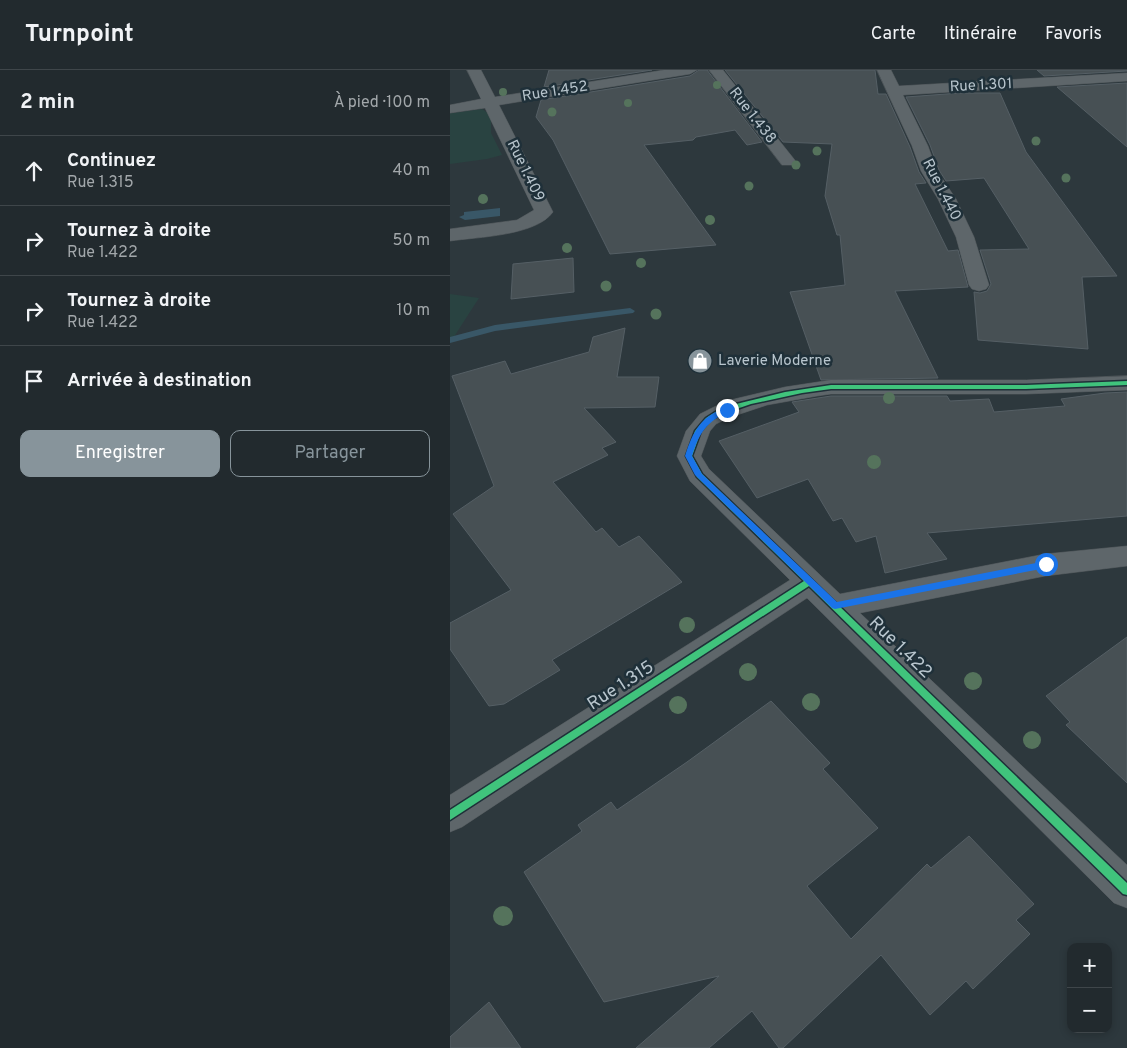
<!DOCTYPE html>
<html lang="fr">
<meta charset="utf-8">
<style>
body{margin:0;font-family:Overpass,sans-serif;background:#2a3236;color:#f1f3f6}
.controls{position:absolute;right:15px;bottom:15px;display:grid;overflow:hidden;border-radius:10px;box-shadow:0 2px 8px #0003}
.controls button{width:45px;height:45px;display:grid;place-items:center;padding:0;border:0;border-bottom:1px solid #3f464a;background:#222a2e;color:#f1f3f6;font:25px sans-serif}
.stop{position:absolute;width:15px;height:15px;margin:-11px;border:4px solid #1a73e8;border-radius:50%;background:#fff}
.stop.end{background:#1a73e8;border-color:#fff;box-shadow:0 1px 5px #0008}
.list{margin:0;padding:0;list-style:none}
h2{display:flex;justify-content:space-between;align-items:center;height:65px;margin:0;padding:0 20px;font-size:21px}
h2 small{font-size:16px;font-weight:400;color:#a2a7aa}
.list li{display:grid;grid-template-columns:32px 1fr auto;gap:15px;align-items:center;box-sizing:border-box;height:70px;padding:0 20px;border-top:1px solid #3f464a}
.list b{display:block;font-size:19px;white-space:nowrap}
.list p{margin:0;font-size:16px;white-space:nowrap;color:#a2a7aa}
.list em{font-size:16px;font-style:normal;color:#a2a7aa}
.actions{display:flex;gap:10px;padding:15px 20px}
.actions a{flex:1;padding:11px 0;border:1px solid #87949b;border-radius:10px;text-align:center;font-size:18px;color:#87949b}
.actions .main{background:#87949b;color:#fff}
.icon{flex:none;width:28px;height:28px;fill:none;stroke:currentColor;stroke-width:2;stroke-linecap:round;stroke-linejoin:round}
.map{position:relative;flex:none;width:677px;height:978px;overflow:hidden}
header{display:flex;align-items:center;gap:30px;box-sizing:border-box;height:70px;padding:0 25px;background:#222a2e;border-bottom:1px solid #3f464a}
header strong{font-size:24px}
nav{display:flex;gap:28px;margin-inline-start:auto;font-size:18px}
main{display:flex}
aside{flex:1;background:#222a2e}
.map>svg:first-child{display:block}
.green{fill:#294341}
.water{fill:#395767}
.lines{fill:none;stroke-linecap:round;stroke-linejoin:round}
.stream{fill:#395767;fill-rule:evenodd}
.building{fill:#475054;stroke:#555f65}
.street-casing{stroke:#4c5357;stroke-width:1}
.street{fill:#5e666a;fill-rule:evenodd}
.cycleway-casing{stroke:#1f3039;stroke-width:3}
.cycleway{fill:#40c37c;fill-rule:evenodd}
.tree{fill:#55735c}
.route{fill:#1a73e8}
.labels{text-anchor:middle;dominant-baseline:central;stroke-width:5;stroke-linejoin:round;paint-order:stroke}
.far-street-label{font-size:15px;fill:#b8c5cd;stroke:#1f3039}
.far-poi-label{font-size:15px;fill:#b8c5cd;stroke:#1f3039;text-anchor:start}
.street-label{font-size:18px;fill:#b8c5cd;stroke:#1f3039}
</style>
<header>
<strong>Turnpoint</strong>
<nav><a>Carte</a><a>Itinéraire</a><a>Favoris</a></nav>
</header>
<main>
<aside>
<h2>2 min<small>À pied · 100 m</small></h2>
<ul class="list">
<li><svg class="icon" aria-label="ahead" viewBox="0 0 24 24"><path d="M12 20V5M6 11l6-6 6 6"/></svg><div><b>Continuez</b><p>Rue 1.315</p></div><em>40 m</em></li>
<li><svg class="icon" aria-label="right" viewBox="0 0 24 24"><path d="M7 20v-9h11M14 6l5 5-5 5"/></svg><div><b>Tournez à droite</b><p>Rue 1.422</p></div><em>50 m</em></li>
<li><svg class="icon" aria-label="right" viewBox="0 0 24 24"><path d="M7 20v-9h11M14 6l5 5-5 5"/></svg><div><b>Tournez à droite</b><p>Rue 1.422</p></div><em>10 m</em></li>
<li><svg class="icon" aria-label="arrive" viewBox="0 0 24 24"><path d="M6 21V4h12l-3 4 3 4H6"/></svg><div><b>Arrivée à destination</b></div></li>
</ul>
<div class="actions"><a class="main">Enregistrer</a><a>Partager</a></div>
</aside>
<div class="map">
<svg width="677" height="978" viewBox="0 0 677 978">
<rect width="100%" height="100%" fill="#2d383d"/>
<path class="green" d="M32,39L41,45V63L52,85L37,89L0,94V43Z
M0,224L29,228L0,273Z"/>
<path class="water" d="M50,138V146L15,150L9,147L14,145V142Z"/>
<g class="lines">
<path class="stream" d="M180,238L185,241L183,243L45,261L0,273V267L45,255Z"/>
</g>
<path class="building" d="M99,0H202L94,17Z
M249,0H257L312,72L297,75L285,60L246,67L243,70L194,75L266,175L160,184L103,70L86,47L91,30L240,6Z
M275,0H425L428,24H436L460,77L469,102L476,113L465,114L498,181L508,180L518,217L445,221L488,308L371,310L340,222L395,215L390,165H387L375,126L382,74L333,72Z
M587,0H677V1L594,6Z
M677,13V77L607,17Z
M510,23H550L576,82L667,206L632,207L638,279L528,270L524,222L530,223L537,221L541,214L530,180L579,179L534,108L496,111L489,100L480,75L456,27Z
M123,188L124,222L61,229L63,194Z
M175,258L167,307H209L205,337L134,338L166,372L152,378L158,385L103,412L146,462L152,458L169,477L189,466L232,512L102,590L110,600L54,634L39,636L0,579V553L61,520L3,444L44,416L2,306L55,291L61,304L139,282L143,267Z
M677,322V446L477,463L497,489L435,503L426,466L406,472L392,448L383,451L358,409L307,428L269,371L349,342L342,332L381,326H497L500,331L539,329L544,342L615,336L611,329L655,323Z
M677,567V713L616,655L620,652L596,626Z
M321,631L380,693L373,699L428,758L357,816L401,869L477,794L481,798L519,766L584,834L566,850L580,864L523,919L516,911L480,945L431,885L333,978H329L302,941L259,978H186L269,906L154,932L74,802L132,761L128,755L161,732L167,740L237,692Z
M39,932L71,978H0V967Z"/>
<g class="lines">
<defs>
<path id="street" d="M17,0H31L45,27L214,0H247L240,4L49,35L103,142C86,166 27,167 0,171V159L67,150L84,140L35,38L0,43V35L31,29Z
M259,0H273L344,89L346,92L344,95H332Z
M427,0H441L449,16L677,3V11L453,25L478,76L487,101L506,129L524,167L539,215L536,219L529,221L522,219L519,215L506,167L488,129L471,101L462,76Z
M677,306V320L576,324H381L367,326L317,335L278,348L266,354L260,361L251,386L259,399L390,524L595,484L677,476V496L595,506L410,543L677,795V838L664,833L357,528L12,757L0,762V725L340,510L240,411L227,386L236,361L250,344L276,331L335,317L381,310H576Z"/>
</defs>
<use href="#street" class="street-casing"/>
<use href="#street" class="street"/>
<defs>
<path id="cycleway" d="M677,311V315L576,319H381L352,323L301,334L272,344L260,350L251,361L242,386L252,404L677,813V825L673,824L359,516L0,750V740L354,511L247,407L236,386L245,361L256,348L267,341L282,335L335,322L381,315H576Z"/>
</defs>
<use href="#cycleway" class="cycleway-casing"/>
<use href="#cycleway" class="cycleway"/>
</g>
<g class="tree">
<circle cx="267" cy="15" r="4"/>
<circle cx="53" cy="22" r="4"/>
<circle cx="178" cy="33" r="4"/>
<circle cx="102" cy="42" r="4.5"/>
<circle cx="586" cy="71" r="4.5"/>
<circle cx="367" cy="81" r="4.5"/>
<circle cx="346" cy="95" r="4.5"/>
<circle cx="616" cy="108" r="4.5"/>
<circle cx="299" cy="116" r="4.5"/>
<circle cx="33" cy="129" r="5"/>
<circle cx="260" cy="150" r="5"/>
<circle cx="117" cy="178" r="5"/>
<circle cx="191" cy="193" r="5"/>
<circle cx="156" cy="216" r="5.5"/>
<circle cx="206" cy="244" r="5.5"/>
<circle cx="439" cy="328" r="6"/>
<circle cx="424" cy="392" r="7"/>
<circle cx="237" cy="555" r="8"/>
<circle cx="298" cy="602" r="9"/>
<circle cx="523" cy="611" r="9"/>
<circle cx="361" cy="632" r="9"/>
<circle cx="228" cy="635" r="9"/>
<circle cx="582" cy="670" r="9"/>
<circle cx="53" cy="846" r="10"/>
</g>
<path class="route" d="M277,337L280,340L279,341C256,353 250,361 242,386L252,404L387,532L596,491L600,494L596,498L385,539L382,538L245,405L235,386C243,361 251,346 277,337Z"/>
<defs>
<symbol id="shop-disc" viewBox="-11 -11 22 22"><circle r="9.5" fill="#87949b" stroke="#1f3039"/><path d="M-5-2.5h2.3a2.7 3.5 0 0 1 5.4 0H5L5.5 6h-11ZM-1.5-2.5h3a1.5 2.3 0 0 0-3 0Z" fill="#fff"/></symbol>
</defs>
<g fill-rule="evenodd">
<use href="#shop-disc" x="236" y="277" width="28" height="28"/>
</g>
<g class="labels">
<g class="far-street-label">
<text transform="translate(531 16) rotate(-3)">Rue 1.301</text>
<text transform="translate(105 22) rotate(-9)">Rue 1.452</text>
<text transform="translate(302 46) rotate(52)">Rue 1.438</text>
<text transform="translate(75 101) rotate(64)">Rue 1.409</text>
<text transform="translate(491 120) rotate(63)">Rue 1.440</text>
</g>
<g class="far-poi-label">
<text x="268" y="291">Laverie Moderne</text>
</g>
<g class="street-label">
<text transform="translate(450 578) rotate(44)">Rue 1.422</text>
<text transform="translate(171 616) rotate(-33)">Rue 1.315</text>
</g>
</g>
</svg>
<div class="controls">
<button>+</button>
<button>−</button>
</div>
<div class="stop" style="left:596px;top:494px"></div>
<div class="stop end" style="left:277px;top:340px"></div>
</div>
</main>
